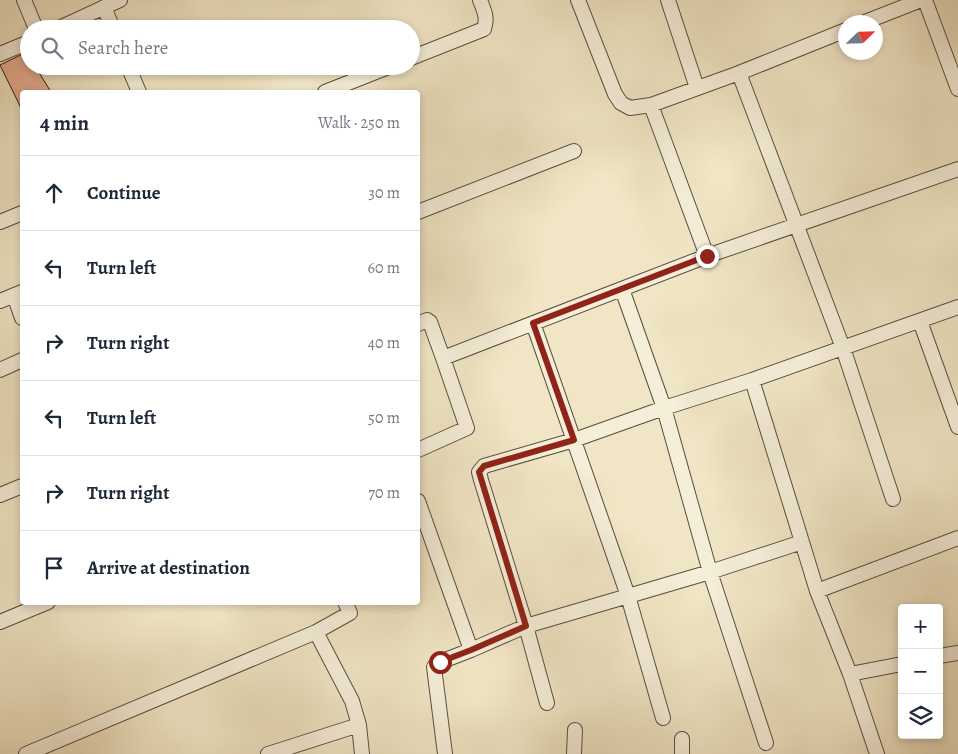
<!DOCTYPE html>
<meta charset="utf-8">
<style>
body{margin:0;font-family:Alegreya,serif;background:#f6f6f7;color:#1f2937}
.controls{position:absolute;right:15px;bottom:15px;display:grid;overflow:hidden;border-radius:5px;box-shadow:0 2px 8px #0003}
.controls button{width:45px;height:45px;display:grid;place-items:center;padding:0;border:0;border-bottom:1px solid #e0e1e3;background:#fff;color:#1f2937;font:25px sans-serif}
.compass{position:absolute;left:838px;top:15px;width:45px;height:45px;border-radius:50%;background:#fff;box-shadow:0 2px 8px #0003;rotate:67deg}
.stop{position:absolute;width:15px;height:15px;margin:-11px;border:4px solid #8f2418;border-radius:50%;background:#fff}
.stop.end{background:#8f2418;border-color:#fff;box-shadow:0 1px 5px #0008}
.list{margin:0;padding:0;list-style:none}
h2{display:flex;justify-content:space-between;align-items:center;height:65px;margin:0;padding:0 20px;font-size:21px}
h2 small{font-size:16px;font-weight:400;color:#747a83}
.list li{display:grid;grid-template-columns:32px 1fr auto;gap:15px;align-items:center;box-sizing:border-box;height:75px;padding:0 20px;border-top:1px solid #e0e1e3}
.list b{display:block;font-size:19px;white-space:nowrap}
.list em{font-size:16px;font-style:normal;color:#747a83}
.icon{flex:none;width:28px;height:28px;fill:none;stroke:currentColor;stroke-width:2;stroke-linecap:round;stroke-linejoin:round}
.map{position:relative;flex:none;width:958px;height:754px;overflow:hidden}
.search{position:absolute;background:#fff;box-shadow:0 2px 8px #0003;left:20px;top:20px;width:400px;height:55px;display:flex;align-items:center;gap:12px;box-sizing:border-box;padding:0 18px;border-radius:28px;color:#747a83;font-size:19px}
.panel{position:absolute;background:#fff;box-shadow:0 2px 8px #0003;left:20px;top:90px;width:400px;height:515px;border-radius:5px}
.map>svg:first-child{display:block}
.building{fill:#e7ae91;stroke:#251c11}
.lines{fill:none;stroke-linecap:round;stroke-linejoin:round}
.minor-casing{stroke:#584e3e;stroke-width:16}
.minor{stroke:#f5eed9;stroke-width:14}
.route{stroke:#8f2418;stroke-width:6}
</style>
<div class="map">
<svg width="958" height="754" viewBox="0 0 958 754">
<rect width="100%" height="100%" fill="#f0e5c4"/>
<filter id="stains"><feTurbulence type="fractalNoise" baseFrequency=".004" numOctaves="4"/><feColorMatrix values="0 0 0 0 .2 0 0 0 0 .09 0 0 0 0 .02 0 0 0 .5 -.17"/></filter>
<radialGradient id="worn" r=".72"><stop offset=".6" stop-color="#630" stop-opacity="0"/><stop offset="1" stop-color="#630" stop-opacity=".3"/></radialGradient>
<path class="building" d="M27,52L29,55V66H35L51,92H22V110L0,65Z"/>
<g class="lines">
<defs>
<path id="minor" d="M24,0L36,29
M578,0L615,94L621,103L630,108L651,105L739,73L846,30
M668,0L697,88
M925,0L958,89
M104,7L113,29
M865,22L921,0
M57,29L120,0
M0,54L29,42
M411,58L484,29C488,17 484,11 480,0
M128,66L139,92
M739,73L843,348L893,499
M325,92L391,66
M651,105L707,256
M418,212L574,151
M0,222L22,213
M622,289L664,408L710,572L766,743
M14,295L22,318
M0,301L22,292
M920,321L958,427
M533,323L628,596L663,718
M418,324L427,320L430,322L443,358
M0,370L22,360
M752,380L802,542
M418,450L467,428L443,358L707,256L958,169
M0,495L22,486
M418,501L471,650
M817,591L850,674L877,754
M0,622L48,602
M939,656L958,653
M850,674L902,664
M547,703L526,626L481,480L479,472L484,466L574,440L664,408L752,380L958,307
M359,725L362,754
M26,754L316,632L350,613L345,602
M268,754L359,725L352,701L316,632
M445,754L434,667L440,662L471,650L526,626L710,572L802,542L817,591L958,538
M574,754L575,730
M682,754V739"/>
</defs>
<use href="#minor" class="minor-casing"/>
<use href="#minor" class="minor"/>
</g>
<g class="lines">
<path class="route" d="M440,662L471,650L526,626L479,472L484,466L574,440L533,323L707,256"/>
</g>
<rect width="100%" height="100%" filter="url(#stains)"/>
<rect width="100%" height="100%" fill="url(#worn)"/>
</svg>
<div class="controls">
<button>+</button>
<button>−</button>
<button><svg class="icon" aria-label="layers" viewBox="0 0 24 24"><path d="M12 4l9 5-9 5-9-5zM3 14l9 5 9-5"/></svg></button>
</div>
<svg class="compass" viewBox="-18 -18 36 36"><path d="M0-13l5 13h-10z" fill="#e53935"/><path d="M0 13l5-13h-10z" fill="#747a83"/></svg>
<div class="stop" style="left:440px;top:662px"></div>
<div class="stop end" style="left:707px;top:256px"></div>
<div class="search"><svg class="icon" aria-label="search" viewBox="0 0 24 24"><circle cx="10" cy="10" r="6"/><path d="M15 15l6 6"/></svg>Search here</div>
<section class="panel">
<h2>4 min<small>Walk · 250 m</small></h2>
<ul class="list">
<li><svg class="icon" aria-label="ahead" viewBox="0 0 24 24"><path d="M12 20V5M6 11l6-6 6 6"/></svg><div><b>Continue</b></div><em>30 m</em></li>
<li><svg class="icon" aria-label="left" viewBox="0 0 24 24"><path d="M17 20v-9H6M10 6l-5 5 5 5"/></svg><div><b>Turn left</b></div><em>60 m</em></li>
<li><svg class="icon" aria-label="right" viewBox="0 0 24 24"><path d="M7 20v-9h11M14 6l5 5-5 5"/></svg><div><b>Turn right</b></div><em>40 m</em></li>
<li><svg class="icon" aria-label="left" viewBox="0 0 24 24"><path d="M17 20v-9H6M10 6l-5 5 5 5"/></svg><div><b>Turn left</b></div><em>50 m</em></li>
<li><svg class="icon" aria-label="right" viewBox="0 0 24 24"><path d="M7 20v-9h11M14 6l5 5-5 5"/></svg><div><b>Turn right</b></div><em>70 m</em></li>
<li><svg class="icon" aria-label="arrive" viewBox="0 0 24 24"><path d="M6 21V4h12l-3 4 3 4H6"/></svg><div><b>Arrive at destination</b></div></li>
</ul>
</section>
</div>
